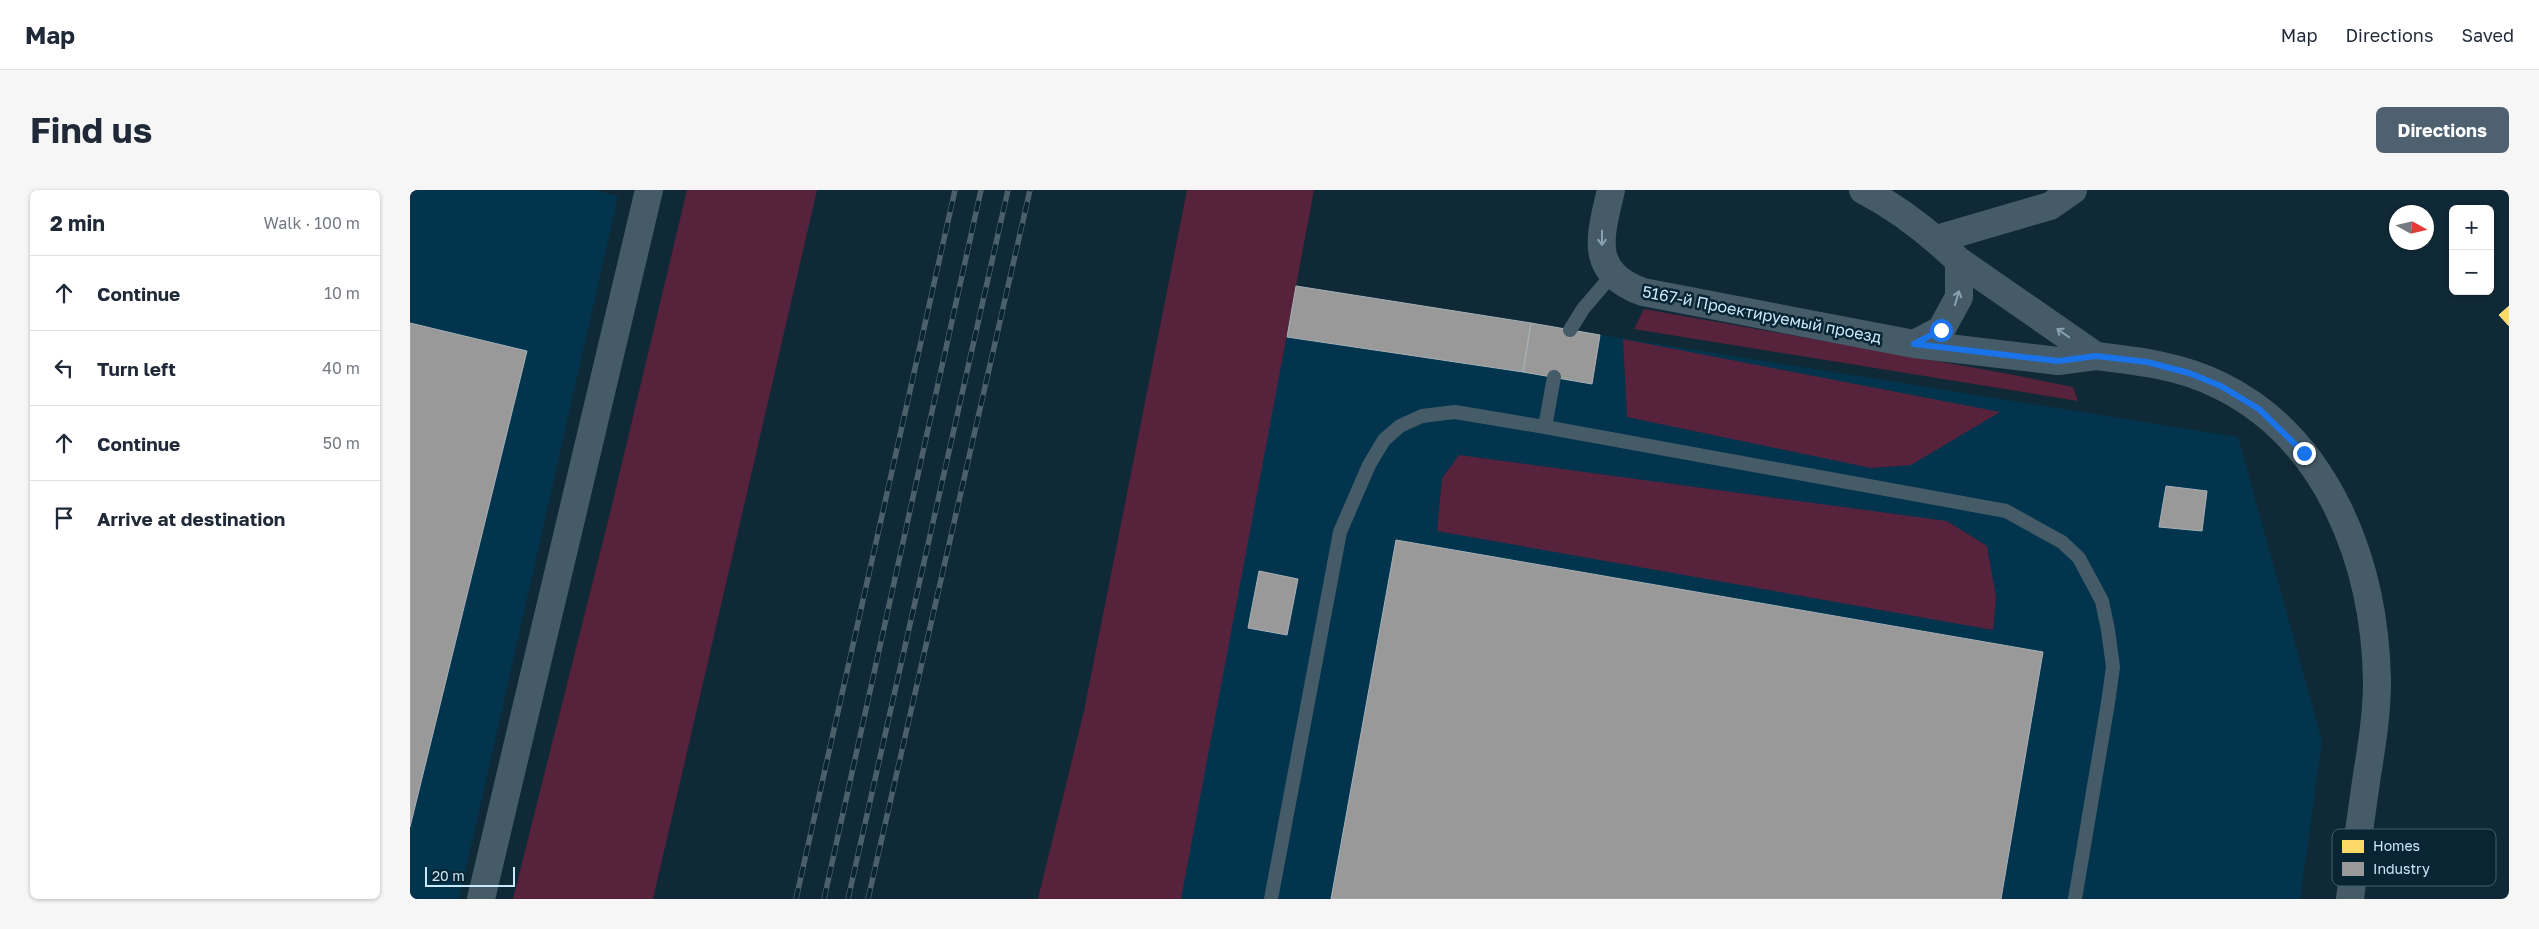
<!DOCTYPE html>
<meta charset="utf-8">
<style>
body{margin:0;font-family:"Golos Text",sans-serif;background:#f6f6f7;color:#1f2937}
.controls{position:absolute;right:15px;top:15px;display:grid;overflow:hidden;border-radius:8px;box-shadow:0 1px 4px #0004}
.controls button{width:45px;height:45px;display:grid;place-items:center;padding:0;border:0;border-bottom:1px solid #e0e1e3;background:#fff;color:#1f2937;font:25px sans-serif}
.compass{position:absolute;left:1979px;top:15px;width:45px;height:45px;border-radius:50%;background:#fff;box-shadow:0 1px 4px #0004;rotate:98deg}
.scale{position:absolute;left:15px;bottom:12px;width:90px;box-sizing:border-box;padding-left:5px;border:2px solid #cae8fc;border-top:0;font-size:14px;line-height:18px;white-space:nowrap;color:#cae8fc;-webkit-text-stroke:4px #092432;paint-order:stroke}
.stop{position:absolute;width:15px;height:15px;margin:-11px;border:4px solid #1a73e8;border-radius:50%;background:#fff}
.stop.end{background:#1a73e8;border-color:#fff;box-shadow:0 1px 5px #0008}
.list{margin:0;padding:0;list-style:none}
h2{display:flex;justify-content:space-between;align-items:center;height:65px;margin:0;padding:0 20px;font-size:21px}
h2 small{font-size:16px;font-weight:400;color:#747a83}
.list li{display:grid;grid-template-columns:32px 1fr auto;gap:15px;align-items:center;box-sizing:border-box;height:75px;padding:0 20px;border-top:1px solid #e0e1e3}
.list b{display:block;font-size:19px;white-space:nowrap}
.list em{font-size:16px;font-style:normal;color:#747a83}
.icon{flex:none;width:28px;height:28px;fill:none;stroke:currentColor;stroke-width:2;stroke-linecap:round;stroke-linejoin:round}
.map{position:relative;flex:none;width:2099px;height:709px;overflow:hidden;border-radius:8px}
header{display:flex;align-items:center;gap:30px;box-sizing:border-box;height:70px;padding:0 25px;background:#fff;border-bottom:1px solid #e0e1e3}
header strong{font-size:24px}
nav{display:flex;gap:28px;margin-inline-start:auto;font-size:18px}
.intro{display:flex;align-items:center;justify-content:space-between;box-sizing:border-box;height:120px;padding:0 30px}
h1{margin:0;font-size:35px}
.button{padding:12px 22px;border-radius:8px;background:#4f6171;color:#fff;font-size:18px;font-weight:700}
main{display:flex;gap:30px;padding:0 30px}
aside{flex:1;background:#fff;border-radius:8px;box-shadow:0 1px 4px #0004}
.map>svg:first-child{display:block}
.built{fill:#02354d}
.green{fill:#57223c}
.homes{fill:#ffd966;stroke:#efde93}
.industry{fill:#999;stroke:#a8b1b7}
.lines{fill:none;stroke-linecap:round;stroke-linejoin:round}
.lane{stroke:#455b68;stroke-width:14}
.street{stroke:#455b68;stroke-width:28}
.secondary{stroke:#455b68;stroke-width:28}
.rail-casing{stroke:#4c606c;stroke-width:5.5}
.rail{stroke:#092432;stroke-width:4;stroke-dasharray:11;stroke-linecap:butt}
.oneway{stroke:#88a2b2}
.route{stroke:#1a73e8;stroke-width:6}
.labels{text-anchor:middle;dominant-baseline:central;stroke-width:5;stroke-linejoin:round;paint-order:stroke}
.street-label{font-size:16px;fill:#cae8fc;stroke:#092432}
.key{fill:#092432;stroke:#435f6f;stroke-width:1}
.key-label{font-size:14px;fill:#cae8fc}
</style>
<header>
<strong>Map</strong>
<nav><a>Map</a><a>Directions</a><a>Saved</a></nav>
</header>
<div class="intro"><h1>Find us</h1><a class="button">Directions</a></div>
<main>
<aside>
<h2>2 min<small>Walk · 100 m</small></h2>
<ul class="list">
<li><svg class="icon" aria-label="ahead" viewBox="0 0 24 24"><path d="M12 20V5M6 11l6-6 6 6"/></svg><div><b>Continue</b></div><em>10 m</em></li>
<li><svg class="icon" aria-label="left" viewBox="0 0 24 24"><path d="M17 20v-9H6M10 6l-5 5 5 5"/></svg><div><b>Turn left</b></div><em>40 m</em></li>
<li><svg class="icon" aria-label="ahead" viewBox="0 0 24 24"><path d="M12 20V5M6 11l6-6 6 6"/></svg><div><b>Continue</b></div><em>50 m</em></li>
<li><svg class="icon" aria-label="arrive" viewBox="0 0 24 24"><path d="M6 21V4h12l-3 4 3 4H6"/></svg><div><b>Arrive at destination</b></div></li>
</ul>
</aside>
<div class="map">
<svg width="2099" height="709" viewBox="0 0 2099 709">
<rect width="100%" height="100%" fill="#102936"/>
<path class="built" d="M0,0H184L208,6L49,709H0Z
M886,96L1828,247L1912,551L1890,709H768Z"/>
<path class="green" d="M277,0H407L243,709H103L202,315Z
M777,0H904L771,709H628L674,521Z
M1234,119L1599,184L1663,197L1668,211L1224,139Z
M1213,149L1590,222L1501,275L1461,278L1217,227Z
M1049,265L1537,331L1577,356L1586,407L1583,440L1027,341L1032,288Z"/>
<path class="homes" d="M2099,116V136L2089,125Z"/>
<path class="industry" d="M886,96L1121,133L1113,182L877,147Z
M0,133L117,161L0,637Z
M1121,133L1190,145L1182,194L1113,182Z
M1756,296L1797,301L1792,341L1749,337Z
M986,350L1633,462L1591,709H921Z
M849,381L888,389L877,445L838,438Z"/>
<g class="lines">
<path class="lane" d="M1160,140L1173,119L1202,85
M1135,237L1596,321L1652,352L1669,368L1692,411L1698,440L1703,477L1698,513L1665,709
M861,709L930,342L959,275L974,250L990,236L1012,226L1045,222L1135,237L1144,187"/>
<path class="street" d="M1527,49L1640,16L1663,0
M71,709L239,0"/>
<path class="secondary" d="M1201,0C1190,47 1178,82 1233,102L1504,154L1648,171L1686,166L1549,71
M1453,0C1488,18 1521,44 1549,71V107L1531,140L1504,154
M1686,166C1729,171 1772,176 1811,196C1920,250 1965,376 1967,491C1967,523 1962,554 1957,585C1951,627 1945,668 1940,709"/>
<defs>
<path id="rail" d="M386,709L545,0
M414,709L571,0
M438,709L598,0
M458,709L620,0"/>
</defs>
<use href="#rail" class="rail-casing"/>
<use href="#rail" class="rail"/>
</g>
<defs><path id="oneway-shaft" d="M-6 0H5M1.5-3L5.5 0L1.5 3" fill="none" stroke-width="1.6" stroke-linecap="round" stroke-linejoin="round" transform="scale(1.25)"/></defs>
<g class="oneway">
<use href="#oneway-shaft" transform="translate(1192 48) rotate(90)"/>
<use href="#oneway-shaft" transform="translate(1547 108) rotate(-73)"/>
<use href="#oneway-shaft" transform="translate(1653 143) rotate(-145)"/>
</g>
<g class="lines">
<path class="route" d="M1531,140L1504,154L1648,171L1686,166L1737,172L1779,183L1811,196L1849,219L1894,263"/>
</g>
<g class="labels">
<g class="street-label">
<text transform="translate(1352 124) rotate(11)">5167-й Проектируемый проезд</text>
</g>
</g>
<rect x="1922" y="639" width="164" height="57" rx="8" class="key"/>
<rect x="1932" y="650" width="22" height="13" fill="#ffd966"/>
<rect x="1932" y="672" width="22" height="14" fill="#999"/>
<g class="key-label">
<text x="1963" y="661">Homes</text>
<text x="1963" y="684">Industry</text>
</g>
</svg>
<div class="controls">
<button>+</button>
<button>−</button>
</div>
<svg class="compass" viewBox="-18 -18 36 36"><path d="M0-13l5 13h-10z" fill="#e53935"/><path d="M0 13l5-13h-10z" fill="#747a83"/></svg>
<div class="scale">20 m</div>
<div class="stop" style="left:1531px;top:140px"></div>
<div class="stop end" style="left:1894px;top:263px"></div>
</div>
</main>
